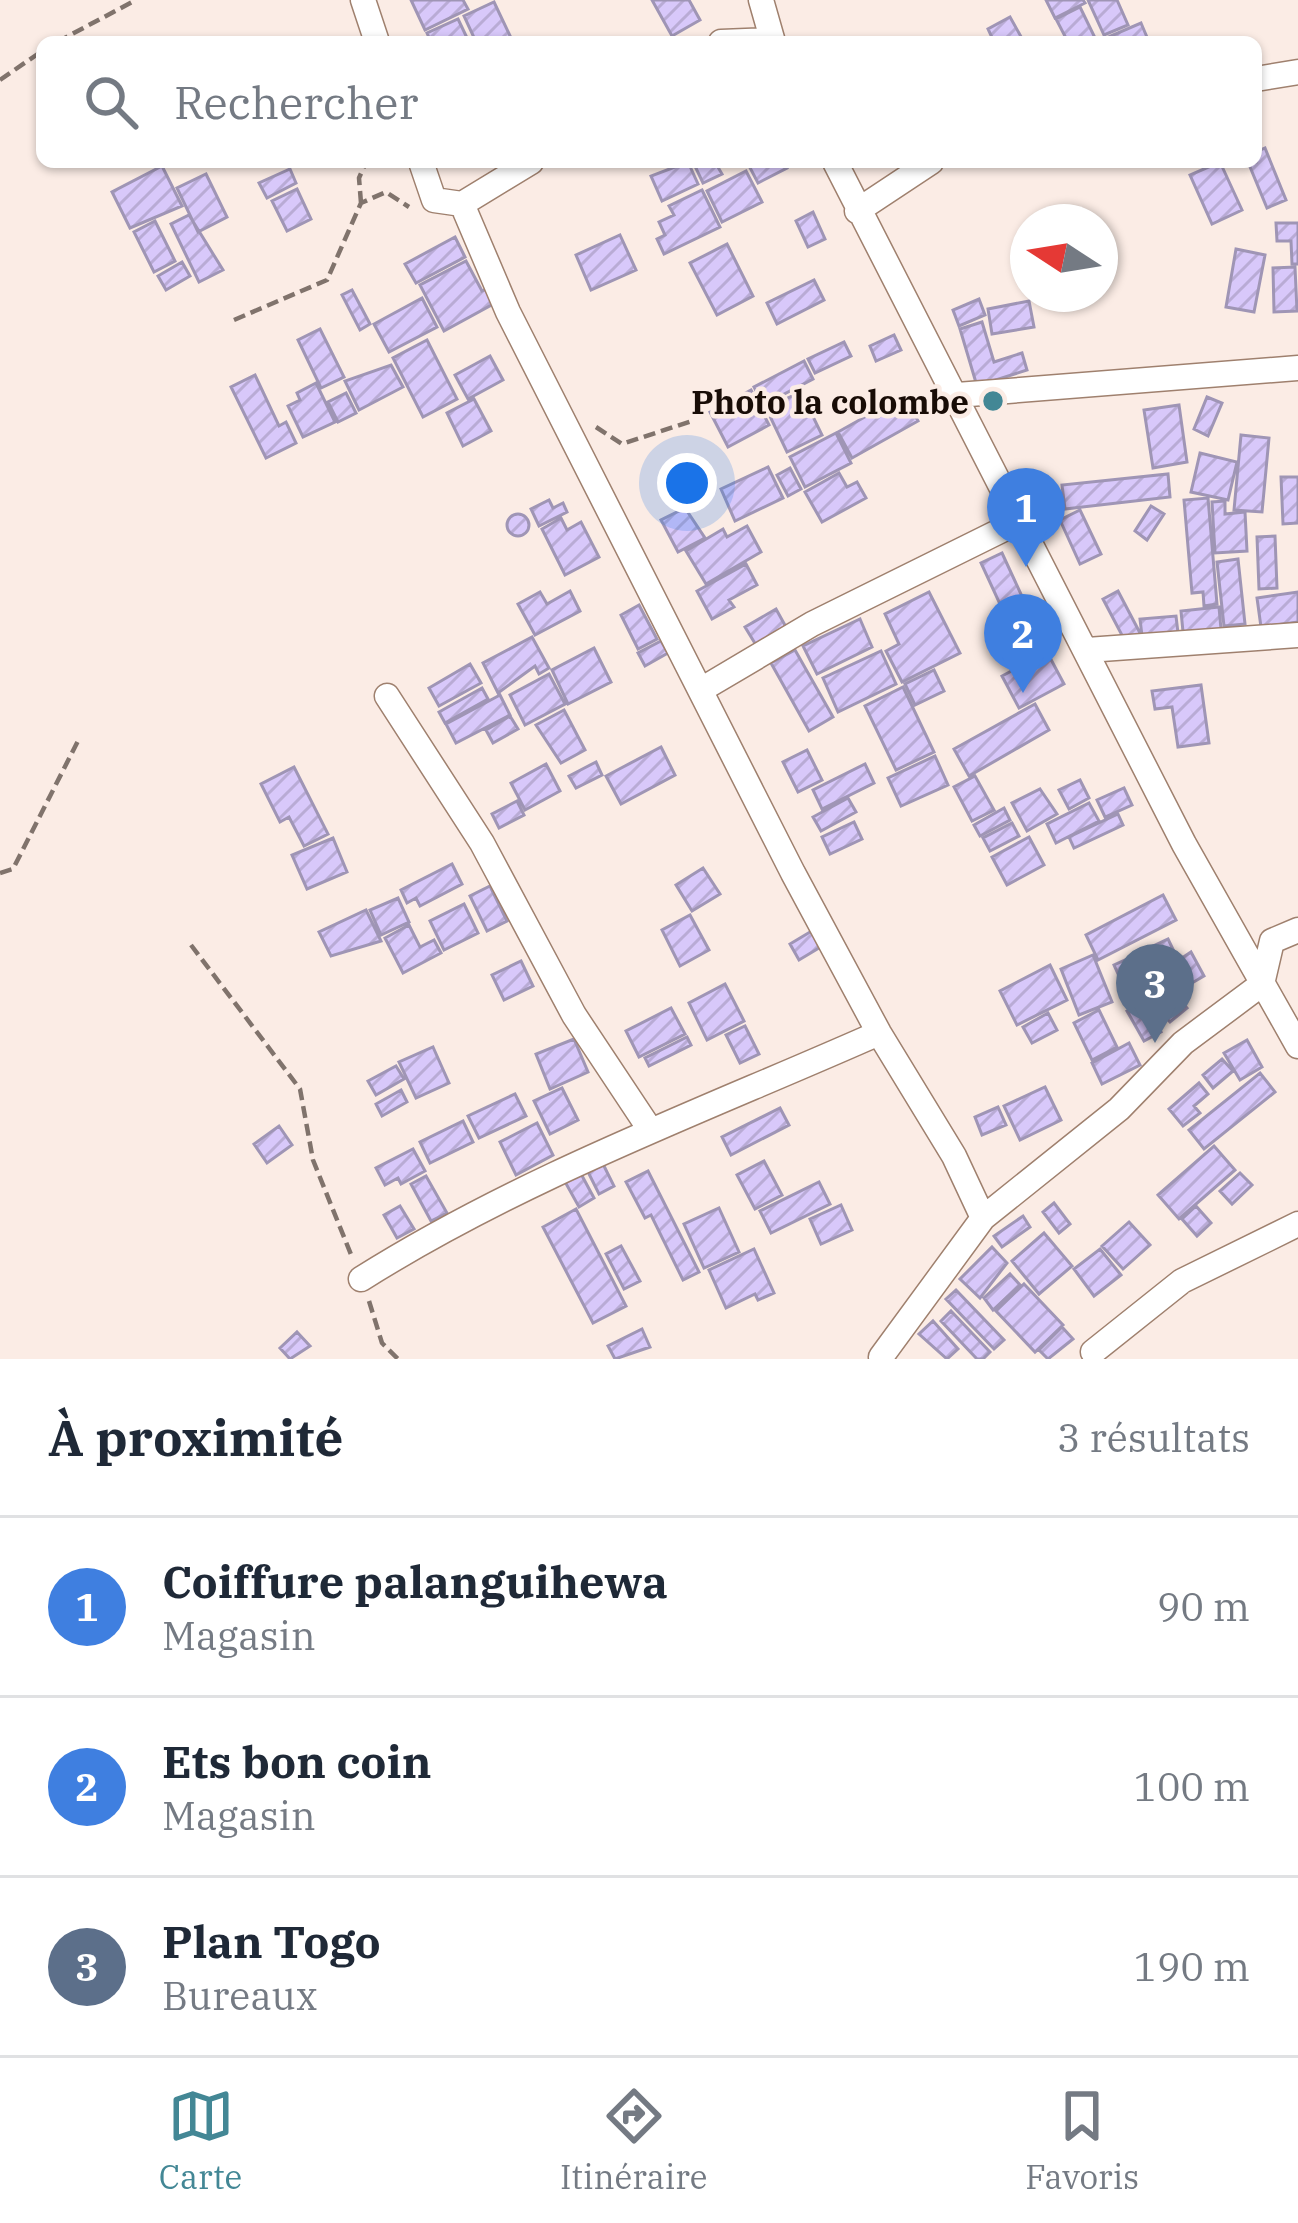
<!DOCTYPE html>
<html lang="fr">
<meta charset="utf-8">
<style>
body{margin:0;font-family:"IBM Plex Serif",serif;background:#f6f6f7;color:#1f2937}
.compass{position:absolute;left:1010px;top:204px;width:108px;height:108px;border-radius:50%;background:#fff;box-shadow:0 3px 9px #0004;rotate:282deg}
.you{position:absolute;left:687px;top:483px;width:42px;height:42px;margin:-30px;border:9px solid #fff;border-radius:50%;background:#1a73e8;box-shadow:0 0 0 18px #1a73e833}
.badge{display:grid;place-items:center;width:78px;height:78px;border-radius:50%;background:#438795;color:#fff;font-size:39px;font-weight:700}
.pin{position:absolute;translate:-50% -99px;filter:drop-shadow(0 3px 6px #0008)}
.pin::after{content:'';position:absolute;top:63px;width:42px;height:36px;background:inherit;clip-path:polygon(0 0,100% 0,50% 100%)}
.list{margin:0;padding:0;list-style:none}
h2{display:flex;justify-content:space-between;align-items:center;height:156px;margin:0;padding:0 48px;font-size:51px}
h2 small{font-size:39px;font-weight:400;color:#747a83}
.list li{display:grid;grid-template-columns:78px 1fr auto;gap:36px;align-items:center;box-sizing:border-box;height:180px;padding:0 48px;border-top:3px solid #e0e1e3}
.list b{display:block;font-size:45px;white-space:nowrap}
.list p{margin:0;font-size:39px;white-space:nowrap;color:#747a83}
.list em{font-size:39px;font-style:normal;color:#747a83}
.icon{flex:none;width:66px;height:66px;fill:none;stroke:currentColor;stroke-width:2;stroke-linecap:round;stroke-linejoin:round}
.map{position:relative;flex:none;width:1298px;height:1359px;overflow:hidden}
.search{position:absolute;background:#fff;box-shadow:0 3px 9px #0004;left:36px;right:36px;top:36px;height:132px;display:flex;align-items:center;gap:30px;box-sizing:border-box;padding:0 42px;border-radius:18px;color:#747a83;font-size:45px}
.sheet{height:696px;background:#fff}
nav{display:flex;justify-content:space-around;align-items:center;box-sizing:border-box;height:168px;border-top:3px solid #e0e1e3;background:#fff;font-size:33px;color:#747a83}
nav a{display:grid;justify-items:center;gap:6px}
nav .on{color:#438795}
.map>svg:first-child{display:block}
.building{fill:url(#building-hatch);stroke:#9f95b5;stroke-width:3}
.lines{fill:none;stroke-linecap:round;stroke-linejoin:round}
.minor-casing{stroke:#9f806e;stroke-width:27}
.path{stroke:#80736c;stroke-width:4.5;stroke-dasharray:12 6;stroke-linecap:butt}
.minor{stroke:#fff;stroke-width:24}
.poi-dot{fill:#438795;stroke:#fbece5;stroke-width:4.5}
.labels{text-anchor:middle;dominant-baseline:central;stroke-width:9;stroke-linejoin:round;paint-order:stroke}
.poi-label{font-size:33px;font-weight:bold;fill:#180c06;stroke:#fbece5;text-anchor:end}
</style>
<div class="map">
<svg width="1298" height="1359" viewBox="0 0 1298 1359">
<defs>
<pattern id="building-hatch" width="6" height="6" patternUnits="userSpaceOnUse" patternTransform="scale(3)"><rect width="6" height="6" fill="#d8c8fa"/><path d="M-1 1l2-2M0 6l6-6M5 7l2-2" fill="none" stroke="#b9abd5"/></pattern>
</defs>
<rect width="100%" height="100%" fill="#fbece5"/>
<path class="building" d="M411,0H463L468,9L425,30Z
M652,0H689L700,20L672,36Z
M1046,0H1083L1085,3L1055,18Z
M1088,0H1117L1128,25L1104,35Z
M494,2L512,40L476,42L464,16Z
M1080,7L1097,42H1068L1056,19Z
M1010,17L1024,42H994L988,29Z
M458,19L469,42H431L427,33Z
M1141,23L1149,42H1108L1106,38Z
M1265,148L1286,200L1267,208L1248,162H1256V152Z
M688,162L698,184L662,201L651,176Z
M693,162H715L722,174L703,183Z
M747,162H784L787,168L758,183Z
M1220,162L1242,210L1212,224L1190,175Z
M162,166L182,206L130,228L112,192Z
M290,169L296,183L267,198L259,183Z
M746,171L762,202L722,222L707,191Z
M206,174L227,217L198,232L177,188Z
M297,189L311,219L287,231L272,201Z
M702,190L720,227L664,254L657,239L665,235L659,222L674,215L669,206Z
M813,212L825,239L808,247L796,221Z
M189,215L223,270L199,282L171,224Z
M155,221L175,261L154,272L134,232Z
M1276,223H1298V264H1292L1291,241H1277Z
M620,235L636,270L591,290L576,255Z
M455,237L465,257L416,283L405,264Z
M727,244L753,296L717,315L690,263Z
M1236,249L1265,255L1254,312L1226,307Z
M466,261L482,291L488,288L495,303L444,331L420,285Z
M182,262L190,276L166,290L158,276Z
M1295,267L1297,311L1274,312L1273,268Z
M814,280L824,300L777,324L767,303Z
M352,290L370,324L360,330L342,295Z
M422,298L437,327L389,352L374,324Z
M979,299L985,315L959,326L953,310Z
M1029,301L1034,327L992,334L988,309Z
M982,322L994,362L1022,353L1027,370L977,386L960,329Z
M320,329L344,377L321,388L298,340Z
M894,335L901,350L876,361L870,346Z
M427,340L457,399L423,417L393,358Z
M844,342L851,356L815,373L808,359Z
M490,356L503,380L468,399L455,375Z
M804,361L813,379L763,405L754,387Z
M391,365L403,387L359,410L345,381Z
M255,375L279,426L286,422L296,443L266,458L231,387Z
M316,383L335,422L303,437L288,406L300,400L297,393Z
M751,390L769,425L728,447L710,412Z
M801,392L822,435L787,452L766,408Z
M346,393L356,413L338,422L328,402Z
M904,395L918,421L852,458L838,432Z
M1207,397L1222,403L1208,436L1194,429Z
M474,399L491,431L463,446L447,413Z
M1179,405L1187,462L1153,468L1144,410Z
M836,433L851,463L805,487L790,457Z
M1241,435L1269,438L1262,512L1234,510Z
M1200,453L1237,462L1228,500L1191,492Z
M768,467L783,498L735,521L721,489Z
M790,468L801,489L788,496L777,475Z
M839,473L847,487L857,482L866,498L822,522L805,492Z
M1168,474L1170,497L1065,509L1062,485Z
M1281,477H1298V523L1283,524Z
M1208,498L1217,604L1204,606L1203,592L1192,593L1184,500Z
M549,500L553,508L563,503L567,512L539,526L531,509Z
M1225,501V514L1245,512L1247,551L1215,553L1212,502Z
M1151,506L1164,514L1147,540L1135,531Z
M685,508L705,538L678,552L661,520Z
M1080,510L1101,554L1080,564L1060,520Z
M507 525a11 11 0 1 1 22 0a11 11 0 1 1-22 0Z
M561,518L567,530L581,522L599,557L565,575L542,529Z
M747,526L761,552L706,584L686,551L723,529L727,537Z
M1275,536L1277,588L1259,589L1257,537Z
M1002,553L1032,618L1011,628L981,563Z
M1238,559L1245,624L1224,626L1217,562Z
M746,564L757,585L729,600L734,607L712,619L697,591Z
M570,591L580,611L535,635L518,604L540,592L547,604Z
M1118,591L1140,633L1125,641L1103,599Z
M929,592L960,653L902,682L886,651L899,644L885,614Z
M1298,592V622L1261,627L1257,598Z
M639,605L657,639L638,649L621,615Z
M1219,607L1221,629L1183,632L1181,611Z
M776,609L786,627L756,645L745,627Z
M1176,616L1178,633L1142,636L1140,619Z
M860,619L872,647L817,674L803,646Z
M532,637L549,668L539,674L535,666L498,693L483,663Z
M661,641L668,653L645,666L638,653Z
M594,648L611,682L568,704L552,670Z
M795,650L833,717L809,731L771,663Z
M881,651L896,684L838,712L823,678Z
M1047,652L1064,684L1019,708L1002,676Z
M470,664L481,683L439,706L429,688Z
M934,670L944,691L915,705L905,684Z
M549,674L565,704L525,725L510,695Z
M1201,685L1209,743L1178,747L1172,707L1155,709L1152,691Z
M903,687L934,752L896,770L865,706Z
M482,688L488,699L445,723L439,712Z
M500,695L510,715L456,743L446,724Z
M1035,704L1049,730L969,776L954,749Z
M564,710L585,750L561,763L536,725Z
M510,716L518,729L493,743L486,730Z
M661,747L675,775L621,804L606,776Z
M807,750L822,780L798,792L783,762Z
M935,756L948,785L901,806L888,778Z
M596,762L602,775L576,788L569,776Z
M546,764L560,791L525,810L511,783Z
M865,764L874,783L822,809L813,790Z
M294,767L328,834L304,846L289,817L280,822L261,784Z
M975,776L994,810L972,821L954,787Z
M1080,780L1089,798L1069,809L1059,790Z
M1124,788L1132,805L1105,817L1097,800Z
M1040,789L1057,814L1027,831L1012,803Z
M848,798L856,812L821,831L813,817Z
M517,801L524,815L499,828L492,814Z
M1089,803L1099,821L1056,843L1047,824Z
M1004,808L1010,820L980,836L974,825Z
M1118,814L1123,825L1074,848L1069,837Z
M854,822L862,839L830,854L822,837Z
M1012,823L1019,836L990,851L983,838Z
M1029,837L1044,865L1007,885L992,857Z
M333,838L347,872L307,889L292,855Z
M452,864L462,884L420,906L416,898L407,903L401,890Z
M703,868L720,894L692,911L676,885Z
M490,886L507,921L487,931L470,896Z
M1163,895L1176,920L1098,960L1086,935Z
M398,898L409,922L381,935L370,910Z
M464,904L478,933L444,950L430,921Z
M366,910L381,941L331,956L319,932Z
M690,915L709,950L680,966L662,930Z
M409,925L420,947L434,940L441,953L403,973L385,938Z
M815,929L824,945L799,960L790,944Z
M1168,939L1182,968L1163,977L1149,948Z
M1147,950L1152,961L1119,976L1114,965Z
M1191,952L1204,976L1192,983L1179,960Z
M1093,955L1112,1002L1079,1015L1061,969Z
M521,961L533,986L504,1000L492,975Z
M1050,965L1067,1000L1017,1025L1000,991Z
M725,984L744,1021L707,1040L689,1003Z
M1175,994L1187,1008L1170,1022L1158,1009Z
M1143,1002L1161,1032L1144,1041L1127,1011Z
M671,1008L685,1034L639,1057L626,1031Z
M1099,1010L1117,1047L1092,1060L1074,1023Z
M1048,1013L1057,1030L1032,1043L1023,1027Z
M745,1026L759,1054L740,1063L726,1035Z
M687,1037L691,1045L649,1066L645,1058Z
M574,1039L588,1072L550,1089L536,1054Z
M1247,1040L1262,1067L1240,1080L1224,1053Z
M1129,1043L1140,1065L1102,1084L1092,1063Z
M433,1047L449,1083L416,1098L399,1062Z
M1222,1059L1233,1071L1213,1088L1203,1075Z
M396,1066L404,1079L376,1095L368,1081Z
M1260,1073L1275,1092L1204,1149L1189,1130Z
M1199,1083L1208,1094L1194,1106L1200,1113L1183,1126L1169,1109Z
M1045,1087L1061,1120L1020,1140L1004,1106Z
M562,1088L578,1120L550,1134L534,1101Z
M401,1090L407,1102L382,1116L376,1104Z
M515,1094L526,1116L479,1138L468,1116Z
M998,1107L1006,1125L982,1135L975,1117Z
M780,1108L789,1125L731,1155L722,1137Z
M463,1121L473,1142L430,1163L420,1142Z
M537,1123L553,1155L516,1175L500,1142Z
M279,1126L292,1145L267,1163L254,1144Z
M1214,1146L1235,1170L1179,1219L1158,1195Z
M413,1149L425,1171L401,1184L398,1178L385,1185L376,1168Z
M764,1161L782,1195L755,1209L737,1175Z
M602,1162L614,1186L599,1194L587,1170Z
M648,1171L699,1272L683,1280L651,1215L645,1218L626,1182Z
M580,1172L594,1198L579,1207L564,1180Z
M1240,1173L1252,1185L1232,1204L1220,1191Z
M426,1176L447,1213L431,1221L411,1184Z
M819,1182L830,1204L771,1233L760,1211Z
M1054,1203L1070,1224L1059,1233L1043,1212Z
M841,1205L852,1230L821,1244L810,1219Z
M400,1206L414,1229L397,1238L384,1215Z
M1196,1206L1211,1223L1197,1236L1182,1219Z
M719,1208L739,1252L704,1268L684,1224Z
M576,1209L626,1306L593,1323L543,1227Z
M1023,1216L1030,1227L1002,1247L994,1236Z
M1129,1222L1150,1245L1123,1269L1102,1246Z
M1044,1233L1072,1266L1039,1294L1012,1261Z
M621,1246L640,1281L624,1289L606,1254Z
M992,1247L1007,1263L980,1298L960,1279Z
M754,1249L774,1293L758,1300L755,1294L726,1308L709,1270Z
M1100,1249L1121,1275L1094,1296L1074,1269Z
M1010,1274L1020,1285L993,1310L984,1298Z
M1024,1284L1063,1325L1035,1352L996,1311Z
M956,1290L1004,1340L994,1349L946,1299Z
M951,1311L990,1352L983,1359H977L941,1321Z
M933,1321L958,1349L947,1359L919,1334Z
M1062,1327L1073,1339L1048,1359L1039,1350Z
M642,1329L650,1347L615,1359L608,1346Z
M297,1332L310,1346L290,1359L280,1348Z"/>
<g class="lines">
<defs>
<path id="minor" d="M363,0L377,42
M761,0L773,42
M721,42L772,40
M1256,79L1298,72
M421,162L434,200L462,204L531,162
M835,162L1184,844L1298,1046
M462,204L508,312L793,873L879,1033L954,1156L983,1218L1119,1109L1183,1043L1262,984L1272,941L1298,930
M857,211L931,162
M957,395L1298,368
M1087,650L1298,635
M704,688L812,624L1016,523
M387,696L482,843L574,1015L649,1128
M361,1279C525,1176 703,1111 879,1033
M1093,1352L1182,1281L1298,1224
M881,1357L983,1218"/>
</defs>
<use href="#minor" class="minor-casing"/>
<path class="path" d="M57,42L136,0
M0,80L42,51
M361,203L359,178L366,162
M234,320L327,280L361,203L386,192L409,207
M596,427L622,444L695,420
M0,873L13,869L80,737
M191,945L300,1089L313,1160L352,1257
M369,1301L382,1343L398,1359"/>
<use href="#minor" class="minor"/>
</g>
<circle class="poi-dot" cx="993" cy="401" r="12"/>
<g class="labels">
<g class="poi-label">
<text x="969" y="401">Photo la colombe</text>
</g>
</g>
</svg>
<svg class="compass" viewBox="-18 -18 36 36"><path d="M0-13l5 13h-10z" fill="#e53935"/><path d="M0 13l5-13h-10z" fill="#747a83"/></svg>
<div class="you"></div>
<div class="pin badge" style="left:1026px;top:567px;background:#3f7fe0">1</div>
<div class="pin badge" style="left:1023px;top:693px;background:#3f7fe0">2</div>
<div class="pin badge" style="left:1155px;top:1043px;background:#5c6f8a">3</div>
<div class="search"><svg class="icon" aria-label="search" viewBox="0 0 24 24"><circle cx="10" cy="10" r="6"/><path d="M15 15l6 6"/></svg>Rechercher</div>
</div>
<section class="sheet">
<h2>À proximité<small>3 résultats</small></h2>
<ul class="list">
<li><span class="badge" style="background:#3f7fe0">1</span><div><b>Coiffure palanguihewa</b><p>Magasin</p></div><em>90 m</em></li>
<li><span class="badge" style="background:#3f7fe0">2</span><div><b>Ets bon coin</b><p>Magasin</p></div><em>100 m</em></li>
<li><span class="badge" style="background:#5c6f8a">3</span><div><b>Plan Togo</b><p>Bureaux</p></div><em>190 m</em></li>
</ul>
</section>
<nav>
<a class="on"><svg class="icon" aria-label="map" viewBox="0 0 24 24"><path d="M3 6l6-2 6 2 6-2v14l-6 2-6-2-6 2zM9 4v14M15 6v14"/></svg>Carte</a>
<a><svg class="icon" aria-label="directions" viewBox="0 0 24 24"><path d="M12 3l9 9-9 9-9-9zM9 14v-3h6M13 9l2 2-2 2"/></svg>Itinéraire</a>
<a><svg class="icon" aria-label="saved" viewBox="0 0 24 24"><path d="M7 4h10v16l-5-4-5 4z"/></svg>Favoris</a>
</nav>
